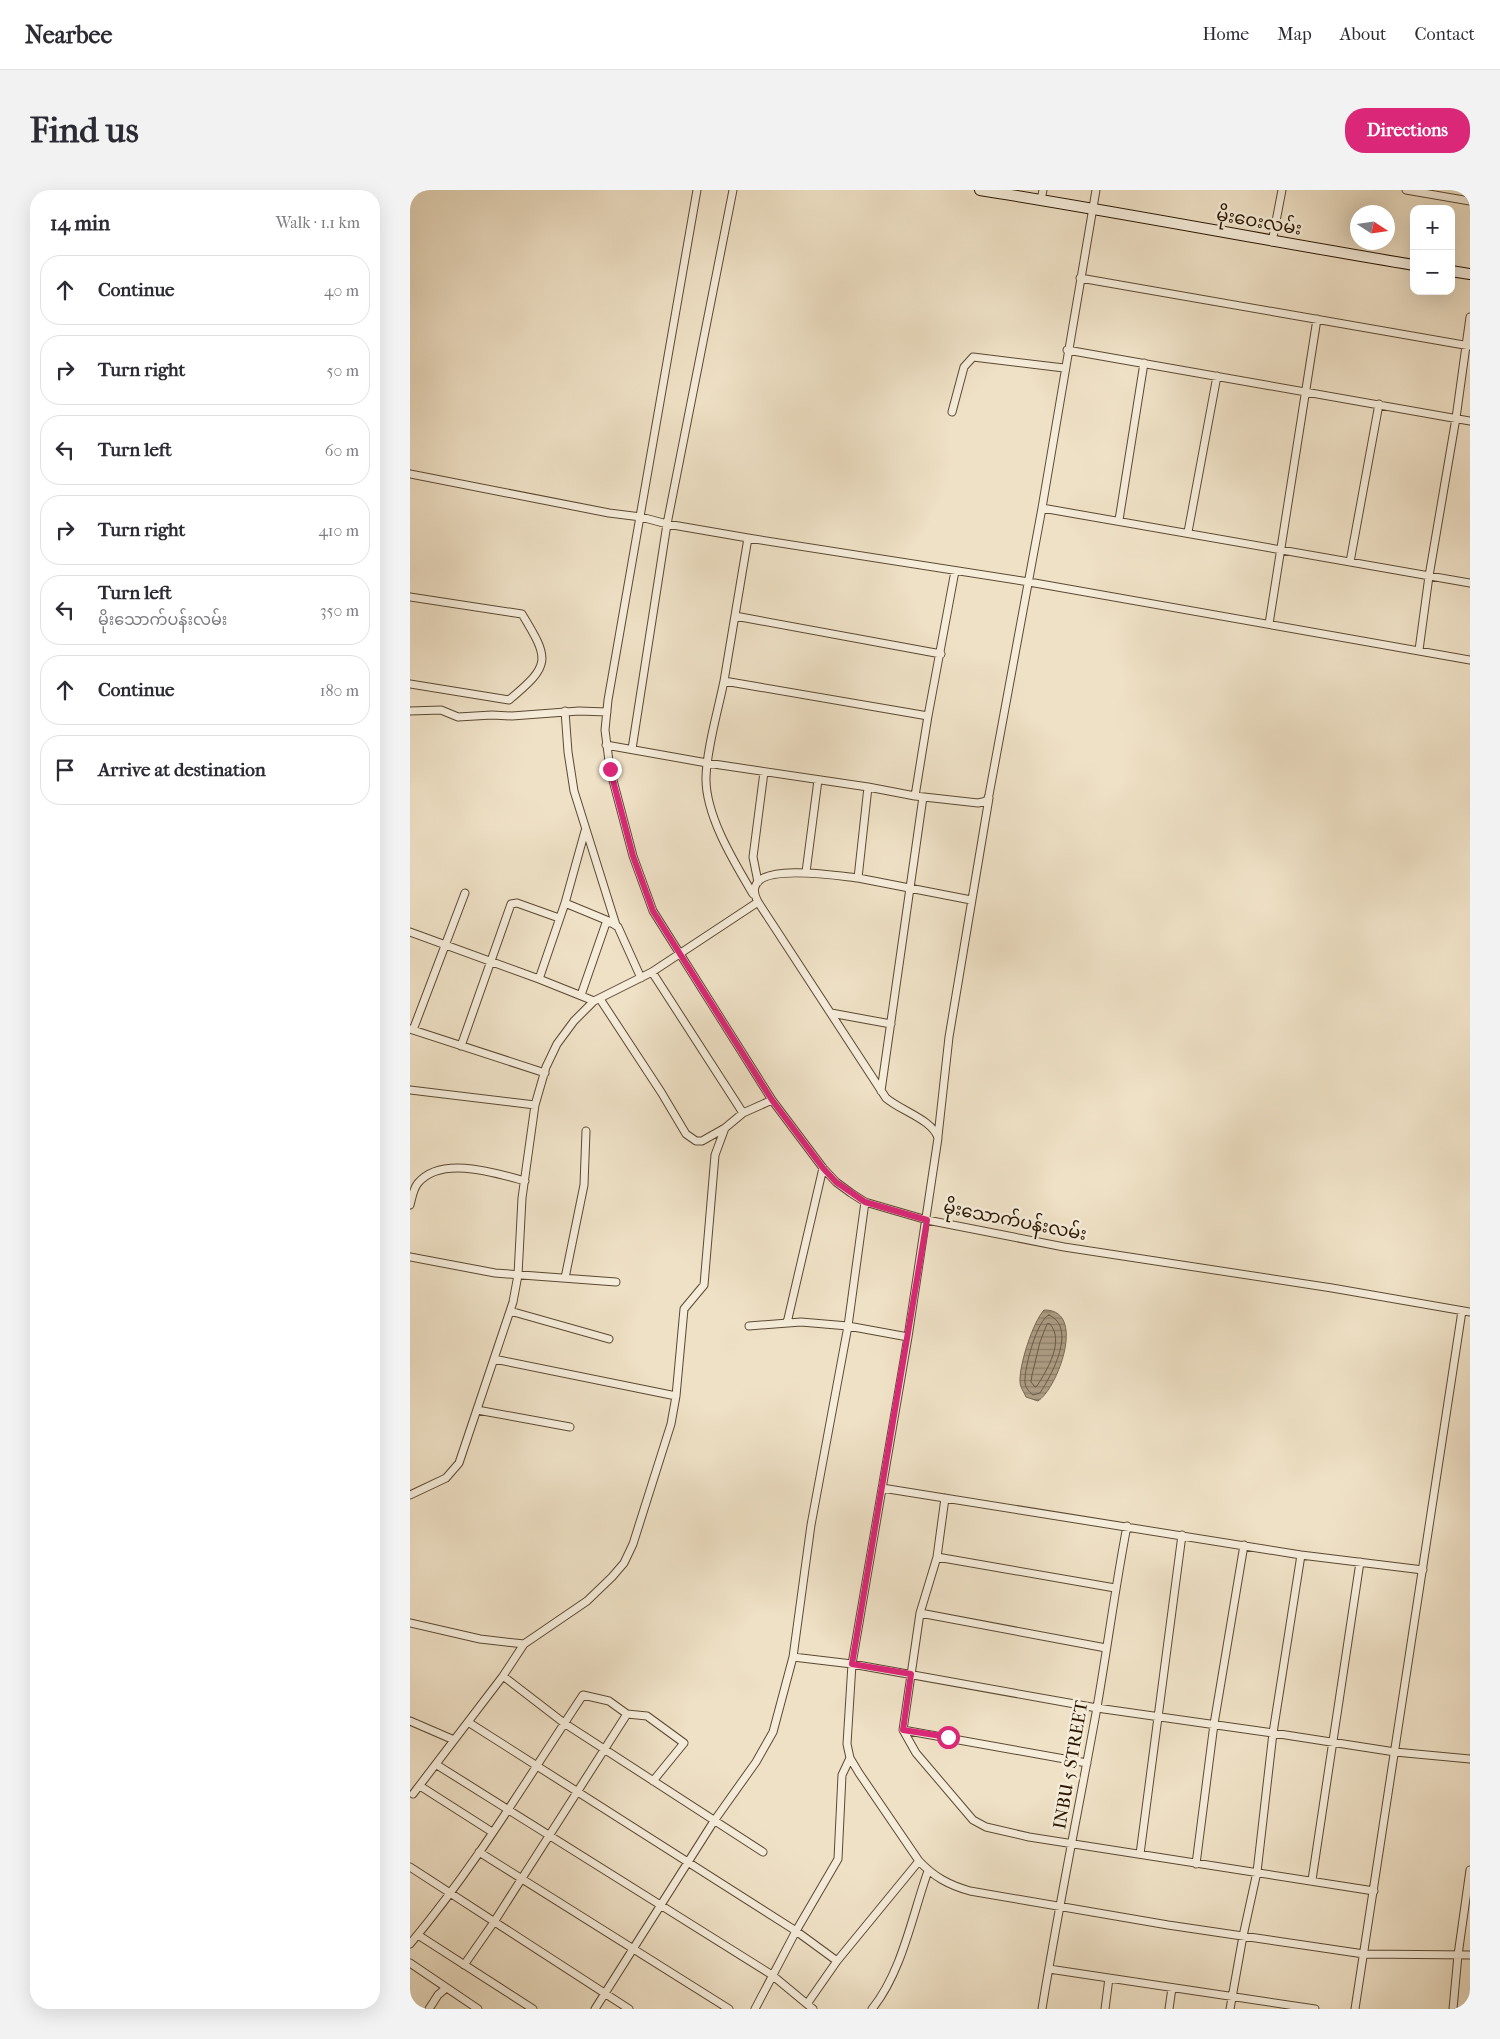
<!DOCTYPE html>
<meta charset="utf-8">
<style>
body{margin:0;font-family:"IM FELL French Canon","Noto Sans Myanmar",serif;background:#f2f2f3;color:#2b2b33}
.controls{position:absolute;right:15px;top:15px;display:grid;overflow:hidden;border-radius:10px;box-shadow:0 5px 20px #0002}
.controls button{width:45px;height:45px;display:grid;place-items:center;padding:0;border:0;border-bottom:1px solid #e1e1e2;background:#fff;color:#2b2b33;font:25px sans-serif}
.compass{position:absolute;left:940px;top:15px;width:45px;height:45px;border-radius:50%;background:#fff;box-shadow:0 5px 20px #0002;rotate:102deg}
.stop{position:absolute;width:15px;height:15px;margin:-11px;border:4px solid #db2777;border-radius:50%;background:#fff}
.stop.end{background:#db2777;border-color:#fff;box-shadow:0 1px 5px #0008}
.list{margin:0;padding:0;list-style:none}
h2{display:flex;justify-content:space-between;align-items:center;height:65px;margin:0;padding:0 20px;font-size:21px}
h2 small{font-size:16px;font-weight:400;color:#7c7c81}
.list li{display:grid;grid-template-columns:32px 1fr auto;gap:15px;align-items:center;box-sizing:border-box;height:70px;margin:0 10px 10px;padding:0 10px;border:1px solid #e1e1e2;border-radius:20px}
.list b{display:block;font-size:19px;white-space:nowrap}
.list p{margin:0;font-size:16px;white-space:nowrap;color:#7c7c81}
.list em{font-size:16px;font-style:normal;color:#7c7c81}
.icon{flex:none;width:28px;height:28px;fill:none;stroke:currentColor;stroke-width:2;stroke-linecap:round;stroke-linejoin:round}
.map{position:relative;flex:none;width:1060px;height:1819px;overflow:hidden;border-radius:20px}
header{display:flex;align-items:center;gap:30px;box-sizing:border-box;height:70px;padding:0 25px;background:#fff;border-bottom:1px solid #e1e1e2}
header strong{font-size:24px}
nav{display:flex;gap:28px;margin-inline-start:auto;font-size:18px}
.intro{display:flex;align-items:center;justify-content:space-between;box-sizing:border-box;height:120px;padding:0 30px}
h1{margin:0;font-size:35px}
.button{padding:12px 22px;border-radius:20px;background:#db2777;color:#fff;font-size:18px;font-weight:700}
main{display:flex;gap:30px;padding:0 30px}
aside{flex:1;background:#fff;border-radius:20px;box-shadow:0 5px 20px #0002}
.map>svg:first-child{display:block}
.water{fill:url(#water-rules);stroke:#78664f}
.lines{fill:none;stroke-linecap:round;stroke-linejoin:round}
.shore{stroke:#6a5942;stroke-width:1}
.street-casing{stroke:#5a4932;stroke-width:9}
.secondary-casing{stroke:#291600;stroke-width:12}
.street{stroke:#f5ecda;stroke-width:7}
.secondary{stroke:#f5ecda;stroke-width:10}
.route{stroke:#db2777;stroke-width:6}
.labels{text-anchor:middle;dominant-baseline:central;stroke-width:5;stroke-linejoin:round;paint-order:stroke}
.street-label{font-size:18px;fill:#291600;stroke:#f5ecda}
</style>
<header>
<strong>Nearbee</strong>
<nav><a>Home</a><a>Map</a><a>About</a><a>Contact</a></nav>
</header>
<div class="intro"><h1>Find us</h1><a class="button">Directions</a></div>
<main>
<aside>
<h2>14 min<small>Walk · 1.1 km</small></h2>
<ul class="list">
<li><svg class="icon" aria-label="ahead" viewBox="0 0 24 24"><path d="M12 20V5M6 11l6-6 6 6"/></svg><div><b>Continue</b></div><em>40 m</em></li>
<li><svg class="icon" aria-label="right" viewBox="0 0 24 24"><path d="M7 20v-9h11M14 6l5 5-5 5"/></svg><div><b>Turn right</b></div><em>50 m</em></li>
<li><svg class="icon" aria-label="left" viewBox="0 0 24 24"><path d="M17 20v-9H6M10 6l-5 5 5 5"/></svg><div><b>Turn left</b></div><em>60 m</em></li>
<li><svg class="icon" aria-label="right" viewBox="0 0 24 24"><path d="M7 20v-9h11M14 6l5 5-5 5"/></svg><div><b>Turn right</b></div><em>410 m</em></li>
<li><svg class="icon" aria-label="left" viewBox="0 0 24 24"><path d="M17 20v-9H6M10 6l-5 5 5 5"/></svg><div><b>Turn left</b><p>မိုးသောက်ပန်းလမ်း</p></div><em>350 m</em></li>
<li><svg class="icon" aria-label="ahead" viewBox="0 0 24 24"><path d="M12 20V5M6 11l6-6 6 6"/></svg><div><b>Continue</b></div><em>180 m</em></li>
<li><svg class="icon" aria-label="arrive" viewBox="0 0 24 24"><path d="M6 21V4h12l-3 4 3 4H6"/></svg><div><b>Arrive at destination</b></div></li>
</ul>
</aside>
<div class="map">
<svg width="1060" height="1819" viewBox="0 0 1060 1819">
<defs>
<pattern id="water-rules" width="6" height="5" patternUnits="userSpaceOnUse" patternTransform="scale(1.25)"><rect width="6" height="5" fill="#ac9c83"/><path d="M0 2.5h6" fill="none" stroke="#8c7e69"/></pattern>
</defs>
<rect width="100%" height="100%" fill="#efe1c6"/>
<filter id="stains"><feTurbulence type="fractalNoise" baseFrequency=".004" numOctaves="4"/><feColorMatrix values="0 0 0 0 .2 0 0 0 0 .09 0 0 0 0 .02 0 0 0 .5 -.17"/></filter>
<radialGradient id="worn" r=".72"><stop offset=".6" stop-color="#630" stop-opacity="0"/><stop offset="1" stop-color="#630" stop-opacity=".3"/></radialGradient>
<path class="water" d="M634,1120C677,1119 648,1198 628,1211L616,1207C614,1202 610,1197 610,1192C609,1175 623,1132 634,1120Z"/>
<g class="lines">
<path class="shore" d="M639,1125C668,1138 641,1186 630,1203L623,1205C619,1202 615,1197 615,1192C614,1179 627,1129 639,1125Z
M640,1134C655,1151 637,1180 627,1196L625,1197L621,1192L622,1185L630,1152L637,1134Z"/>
<defs>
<path id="street" d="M287,0L198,510L195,540L200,579L223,666L243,721L362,910L413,978L426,992L441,1003L455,1012L517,1030L654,1057L922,1098L1060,1122
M996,0L1060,11
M631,10L633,0
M862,52L872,0
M670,88L1060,156
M657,160L1060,231
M542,222L554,177L563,167L654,178
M0,284L199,323L231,327L257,334L338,348L619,392L1060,470
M632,318L1060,393
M709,330L734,173
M778,342L807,186
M338,348L314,491L518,526L545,381
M940,372L969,214
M0,407L112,424C140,470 141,475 99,510L0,494
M325,426L531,464
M859,434L907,129
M1009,460L1019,386L1046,228L1060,127
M314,491C308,521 297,557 296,587C295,625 324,672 343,704
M0,521L31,520L48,527L82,525L102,526L169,521L197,522
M155,521L158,562L164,601L206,735
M196,555L297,573L458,597
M222,559L257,334L323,0
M505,606L568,613L577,611L579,605L632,318L686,0
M396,682L408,590
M448,688L561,710
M348,692L343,667L354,582
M348,712C346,708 343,702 345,697C351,673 429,686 448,688L458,597L505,606L518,526
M155,713L201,732
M0,742L129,789L184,811
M242,782L333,923
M129,789L155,713L175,641
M171,805L196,733H202L208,737L231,788
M190,809L251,902L276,944L286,951H292L315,938
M421,823L481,834
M0,839L135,883
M3,840L55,703
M51,856L101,714L107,713L149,728
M0,900L125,915
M471,901L513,607
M528,946L539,847L579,608
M0,1015C2,1008 3,999 8,993C31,965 86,983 115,991
M0,1067L85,1083L206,1092
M155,1088L174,995L176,941
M100,1121L199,1149
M377,1133L413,978
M339,1136L391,1132L438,1136L455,1012
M84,1169L266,1206
M67,1220L160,1237
M472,1298L891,1365L1013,1380
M0,1305L36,1288L49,1273L103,1112L108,1085L112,1008L125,915L136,877L147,854L164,831L184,811L242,782L348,712L476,908C491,921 523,930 528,948L498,1147L442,1474L437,1554L440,1568L449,1583L509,1671C524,1687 539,1695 560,1701L758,1735L954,1764L1060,1765
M535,1308L527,1367L510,1423L493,1540L506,1563L563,1630L576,1637L619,1647L964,1701
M527,1367L705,1398
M510,1423L696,1458
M0,1433L70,1449L114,1454
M383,1467L442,1474L687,1518L863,1543L985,1562L1060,1569
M93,1486L114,1454L177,1411L202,1387L214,1373L223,1354L261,1234L266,1206L274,1119L294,1095L305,965L315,938L333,923L362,910
M0,1531L44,1550
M58,1532L386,1741L427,1771L509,1671
M493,1540L677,1573
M27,1575L362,1785L403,1819
M10,1596L82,1642
M3,1604L93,1486L154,1533L353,1662
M69,1662L319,1819
M730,1664L772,1345
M786,1674L804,1534L834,1355
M0,1677L219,1819
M902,1690L950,1372
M8,1745L123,1819
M0,1754C65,1677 117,1589 173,1505L199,1511L217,1524L237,1526L274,1553L243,1591
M0,1773L68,1819
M54,1775L84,1732L217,1524
M639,1779L905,1819
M397,1814L427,1771
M19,1819L28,1805L36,1798
M185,1819L304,1631L346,1572L363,1542L383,1467L401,1335L438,1136L498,1147
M345,1819L386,1741L428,1669L432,1585L440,1568
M462,1819C492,1782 502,1726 518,1681
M632,1819C648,1720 668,1622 686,1523C697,1461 705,1398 717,1336
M695,1819L699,1788
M759,1819L762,1798
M820,1819L833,1746L847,1682L863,1543L891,1365
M945,1819L1052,1121
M1043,1819L1048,1765L1060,1680"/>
<path id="secondary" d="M570,0C715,23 859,51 1004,75
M1041,81L1060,84"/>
</defs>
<use href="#street" class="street-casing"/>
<use href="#secondary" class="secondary-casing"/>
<use href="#street" class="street"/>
<use href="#secondary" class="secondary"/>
</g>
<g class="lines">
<path class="route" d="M200,579L223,666L243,721L362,910L413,978L426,992L455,1012L517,1030L442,1474L501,1484L493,1540L538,1547"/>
</g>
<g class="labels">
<g class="street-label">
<text transform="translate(849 32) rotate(10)">မိုးဝေးလမ်း</text>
<text transform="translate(605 1031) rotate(11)">မိုးသောက်ပန်းလမ်း</text>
<text transform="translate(661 1575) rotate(-80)">INBU 5 STREET</text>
</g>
</g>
<rect width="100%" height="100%" filter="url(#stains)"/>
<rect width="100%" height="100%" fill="url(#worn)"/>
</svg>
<div class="controls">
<button>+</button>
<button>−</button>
</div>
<svg class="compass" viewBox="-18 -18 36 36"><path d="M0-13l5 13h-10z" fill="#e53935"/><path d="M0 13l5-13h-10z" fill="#7c7c81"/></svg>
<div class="stop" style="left:538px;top:1547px"></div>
<div class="stop end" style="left:200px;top:579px"></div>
</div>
</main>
